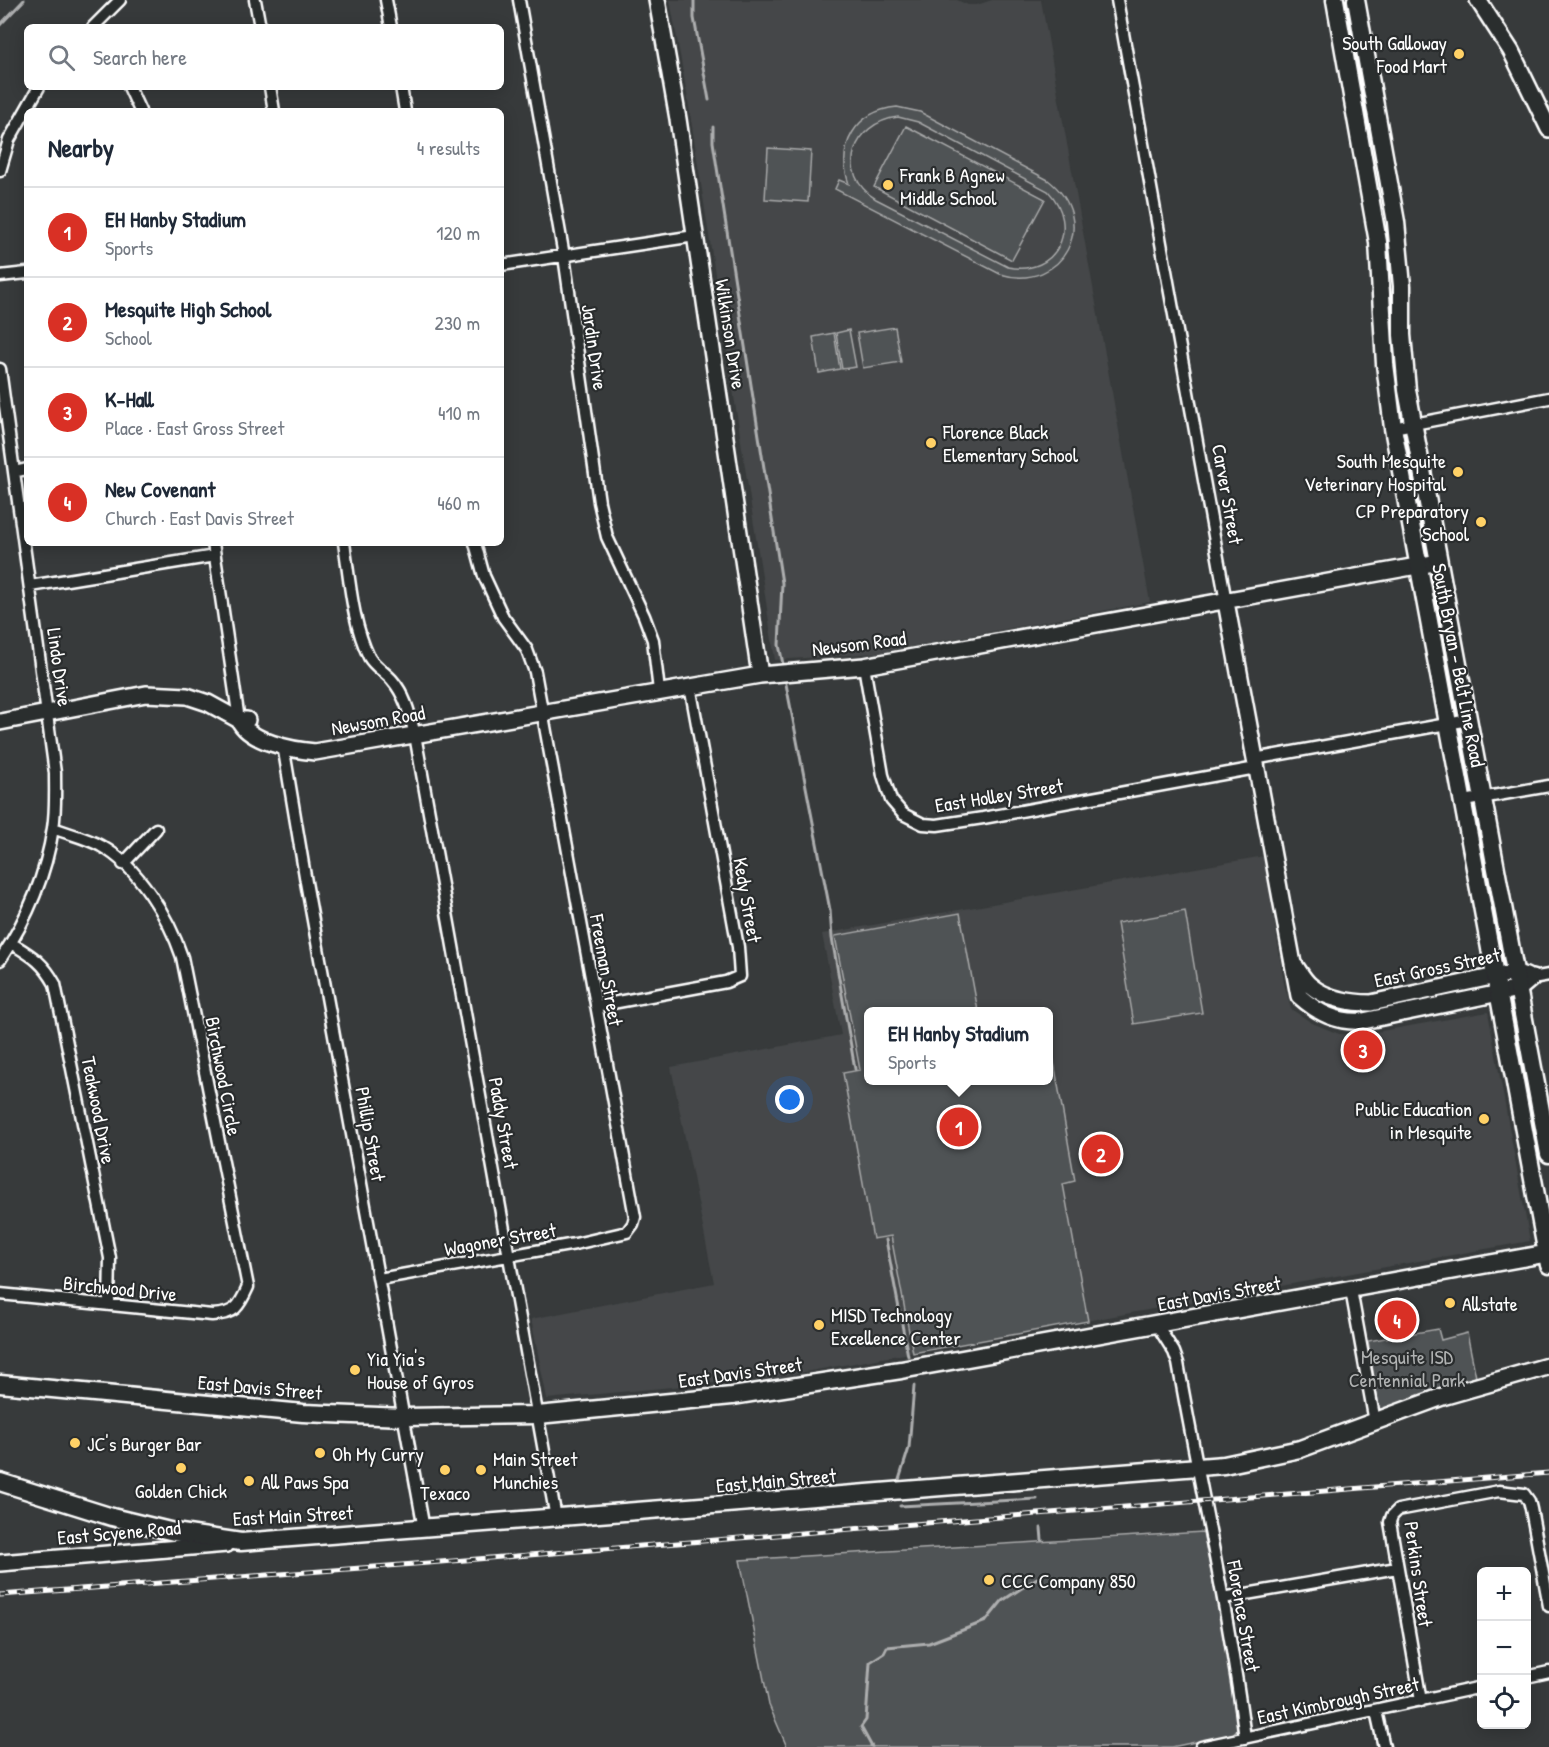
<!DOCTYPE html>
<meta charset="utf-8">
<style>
body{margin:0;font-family:"Patrick Hand",sans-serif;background:#f2f2f3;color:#1f2937}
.controls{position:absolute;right:18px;bottom:18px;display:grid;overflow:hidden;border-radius:9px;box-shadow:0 3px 15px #0003}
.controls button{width:54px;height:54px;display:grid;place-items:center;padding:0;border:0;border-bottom:2px solid #e0e1e3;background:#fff;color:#1f2937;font:30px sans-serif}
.you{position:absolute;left:790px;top:1100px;width:21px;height:21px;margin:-15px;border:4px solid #fff;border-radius:50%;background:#1a73e8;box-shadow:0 0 0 9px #1a73e833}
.badge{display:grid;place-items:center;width:39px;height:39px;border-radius:50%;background:#d93025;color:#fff;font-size:20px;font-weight:700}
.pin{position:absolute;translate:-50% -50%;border:3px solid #fff;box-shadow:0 2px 6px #0006}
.popup{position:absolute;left:864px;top:1007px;width:189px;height:78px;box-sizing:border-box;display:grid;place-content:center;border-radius:9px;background:#fff;filter:drop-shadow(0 2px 4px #0005);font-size:20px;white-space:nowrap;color:#747a83}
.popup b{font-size:22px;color:#1f2937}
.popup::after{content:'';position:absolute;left:50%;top:100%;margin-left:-12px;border:12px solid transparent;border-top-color:#fff}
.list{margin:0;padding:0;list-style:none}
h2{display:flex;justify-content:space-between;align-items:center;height:78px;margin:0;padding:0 24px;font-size:26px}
h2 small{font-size:20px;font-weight:400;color:#747a83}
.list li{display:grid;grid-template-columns:39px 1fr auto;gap:18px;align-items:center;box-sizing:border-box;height:90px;padding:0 24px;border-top:2px solid #e0e1e3}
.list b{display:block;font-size:22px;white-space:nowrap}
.list p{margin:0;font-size:20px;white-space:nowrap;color:#747a83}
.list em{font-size:20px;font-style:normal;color:#747a83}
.icon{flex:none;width:33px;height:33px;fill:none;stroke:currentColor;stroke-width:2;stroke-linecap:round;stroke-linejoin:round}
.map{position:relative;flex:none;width:1549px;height:1747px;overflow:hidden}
.search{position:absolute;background:#fff;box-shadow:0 3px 15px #0003;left:24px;top:24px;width:480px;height:66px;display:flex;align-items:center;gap:15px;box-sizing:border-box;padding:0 21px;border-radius:9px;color:#747a83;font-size:22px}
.panel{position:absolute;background:#fff;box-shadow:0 3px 15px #0003;left:24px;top:108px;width:480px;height:438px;border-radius:9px}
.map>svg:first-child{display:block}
.built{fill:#444748;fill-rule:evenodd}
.green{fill:#505354;stroke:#a8a9aa;stroke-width:1.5;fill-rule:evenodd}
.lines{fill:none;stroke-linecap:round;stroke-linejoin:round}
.stream{stroke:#adaeaf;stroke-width:3}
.street-casing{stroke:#fff;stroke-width:15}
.secondary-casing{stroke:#fff;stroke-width:20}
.primary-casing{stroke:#fff;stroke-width:21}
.street{stroke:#2a2d2e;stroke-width:10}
.secondary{stroke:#2a2d2e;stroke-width:15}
.primary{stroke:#2a2d2e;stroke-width:16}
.rail-casing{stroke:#fff;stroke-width:5}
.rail{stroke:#2a2d2e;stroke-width:3;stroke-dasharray:9;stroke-linecap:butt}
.poi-dot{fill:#ffd166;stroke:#2a2d2e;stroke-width:2}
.labels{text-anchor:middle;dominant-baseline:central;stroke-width:4.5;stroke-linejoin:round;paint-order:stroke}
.poi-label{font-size:20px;fill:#fff;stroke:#2a2d2e;text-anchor:start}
.street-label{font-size:20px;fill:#fff;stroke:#2a2d2e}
.park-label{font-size:20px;fill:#b0b2b2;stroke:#2a2d2e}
</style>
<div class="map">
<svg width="1549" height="1747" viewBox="0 0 1549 1747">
<rect width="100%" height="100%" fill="#373a3b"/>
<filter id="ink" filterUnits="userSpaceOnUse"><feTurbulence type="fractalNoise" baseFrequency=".0167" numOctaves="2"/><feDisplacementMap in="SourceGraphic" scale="12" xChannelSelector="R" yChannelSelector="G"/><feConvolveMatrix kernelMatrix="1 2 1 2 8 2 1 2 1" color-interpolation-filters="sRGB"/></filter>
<g filter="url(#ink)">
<path class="built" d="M670,0H957L968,5H977L992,0H1041L1150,602L878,653L775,660L687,94Z
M1264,856L1284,983L1291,1009L1312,1023L1339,1034L1359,1035L1488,1012L1530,1241L777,1377L547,1399L531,1319L714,1283L671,1067L841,1035L822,934ZM869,1012H1049V1080H869Z"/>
<path class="green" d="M897,107L920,112L1048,180C1101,221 1063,293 1000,274L835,189L839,180L849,184C836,146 855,111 897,107ZM898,117L918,122L1048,191C1081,226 1057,277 1008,267L876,199C835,174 852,123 898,117Z
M906,126L1045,199L1012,260L874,187Z
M768,148L811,151L808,202L765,199Z
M895,327L901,362L863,368L857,333Z
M849,330L856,367L842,369L836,333Z
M834,333L840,369L819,373L813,337Z
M1185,911L1202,1013L1134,1024L1117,923Z
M960,913L978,1011L869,1012V1080H1049V1052L1052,1051L1075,1181L1063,1184L1088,1321L913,1353L891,1236L873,1239L843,1073L860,1070L835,936Z
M1438,1329L1441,1340L1467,1333L1476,1377L1382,1410L1379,1408L1368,1341Z
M1203,1532L1239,1711V1727L1233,1734L1172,1747H787L769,1705L740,1560Z"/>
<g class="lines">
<path class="stream" d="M694,0V18L709,100
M0,25L24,0
M713,127V142L782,583L779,645L783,664
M786,684L830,910L832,938L855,1069
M886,1240L908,1356
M898,1483L909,1448L914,1386
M900,1506L1037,1499
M1041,1528L1042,1540
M872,1747L861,1727L866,1720L870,1662L884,1653L887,1647L929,1643L986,1621L1002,1601L1037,1578"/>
<defs>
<path id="street" d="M255,0L260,27
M386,0L391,27
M519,0L564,256L599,502L607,537L644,616L653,640L659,691
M1117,0L1226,602
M93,27L120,0
M129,87L140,111
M270,87L274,111
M401,87L405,111
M0,171L9,140L39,87
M501,265L695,236
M0,276L27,273
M0,369L55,773C55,791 56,810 53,828C46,875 26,921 0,960
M1393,428L1549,398
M14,472L27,469
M213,543L239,720
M344,543C350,581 352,622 369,657C374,666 385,672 392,680C406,696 410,716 415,735L556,1518
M30,586L215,556
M864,666L883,775L891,800L903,814L923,824L937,825L983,818L1256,768
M283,745L306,882L424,1529
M1254,759L1469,720
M1464,801L1549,786
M123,864L156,829
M11,943C32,956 43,962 55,984L110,1258L109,1305
M1532,978L1549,975
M596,1006L726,982L740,976L738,947L690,686
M379,1279L575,1244L627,1232L633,1224L635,1217L535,672L527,650L503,617L484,576L475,543
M1351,1290L1375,1422
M0,1294L212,1315C235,1314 239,1307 248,1287L182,957C169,918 138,866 101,846C87,838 69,834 53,828
M1157,1325L1174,1352L1178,1363C1200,1488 1229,1612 1245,1738
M1223,1598L1397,1568
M1526,1677L1549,1672
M1421,1701L1390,1522L1392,1516L1398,1510L1499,1491L1524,1494L1529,1501L1531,1509L1549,1606
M1376,1711L1384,1747
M1201,1747L1482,1687"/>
<path id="secondary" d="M657,0L678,119L760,675
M1478,0L1511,51L1549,129
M1226,602L1299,996C1318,1013 1337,1023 1363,1021L1519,989L1532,978
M239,720C249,742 293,750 315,752L760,675L864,666L1439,562
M0,722L146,694L187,696L208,703L239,720H247
M1296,967C1300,973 1305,982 1311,986C1326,999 1352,1003 1371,1003L1496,976L1516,973L1526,976
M0,1563L227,1544"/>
<path id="primary" d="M1335,0L1378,242L1385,364L1393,428L1549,1265
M1356,0L1396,222L1402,286V335L1407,390L1549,1154
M0,1384L303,1413L404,1417L538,1415L732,1396L901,1370L1549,1253
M0,1482L112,1517L174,1532L241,1542L1224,1465L1300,1449L1444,1396L1549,1366"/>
</defs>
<use href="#street" class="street-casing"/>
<use href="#secondary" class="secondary-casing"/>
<use href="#primary" class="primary-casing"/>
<use href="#street" class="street"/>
<use href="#secondary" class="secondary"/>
<use href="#primary" class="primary"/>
<defs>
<path id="rail" d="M0,1595L428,1563L1549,1473"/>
</defs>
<use href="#rail" class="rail-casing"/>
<use href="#rail" class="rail"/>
</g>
</g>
<g class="poi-dot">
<circle cx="1459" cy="54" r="6"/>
<circle cx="888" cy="185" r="6"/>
<circle cx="931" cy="443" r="6"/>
<circle cx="1458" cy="472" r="6"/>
<circle cx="1481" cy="522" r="6"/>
<circle cx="1484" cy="1119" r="6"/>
<circle cx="1450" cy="1303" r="6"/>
<circle cx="819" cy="1325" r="6"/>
<circle cx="355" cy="1370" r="6"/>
<circle cx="75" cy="1443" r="6"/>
<circle cx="320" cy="1453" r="6"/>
<circle cx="181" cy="1468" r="6"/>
<circle cx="445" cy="1470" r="6"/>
<circle cx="481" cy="1470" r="6"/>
<circle cx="249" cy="1481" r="6"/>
<circle cx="989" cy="1580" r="6"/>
</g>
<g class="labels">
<g class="poi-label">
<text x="1447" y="42" text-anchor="end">South Galloway<tspan x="1447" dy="23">Food Mart</tspan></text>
<text x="900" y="174">Frank B Agnew<tspan x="900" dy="23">Middle School</tspan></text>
<text x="943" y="431">Florence Black<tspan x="943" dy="23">Elementary School</tspan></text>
<text x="1446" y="460" text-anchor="end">South Mesquite<tspan x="1446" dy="23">Veterinary Hospital</tspan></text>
<text x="1469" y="510" text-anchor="end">CP Preparatory<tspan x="1469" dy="23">School</tspan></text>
<text x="1472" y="1108" text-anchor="end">Public Education<tspan x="1472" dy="23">in Mesquite</tspan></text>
<text x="1462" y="1303">Allstate</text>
<text x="831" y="1314">MISD Technology<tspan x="831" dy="23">Excellence Center</tspan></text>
<text x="367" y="1358">Yia Yia's<tspan x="367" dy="23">House of Gyros</tspan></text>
<text x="87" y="1443">JC's Burger Bar</text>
<text x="332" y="1453">Oh My Curry</text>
<text x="493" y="1458">Main Street<tspan x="493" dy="23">Munchies</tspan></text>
<text x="261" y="1481">All Paws Spa</text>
<text x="181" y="1490" text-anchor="middle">Golden Chick</text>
<text x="445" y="1492" text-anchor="middle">Texaco</text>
<text x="1001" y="1580">CCC Company 850</text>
</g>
<g class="street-label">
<text transform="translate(731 334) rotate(81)">Wilkinson Drive</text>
<text transform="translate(595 347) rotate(82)">Jardin Drive</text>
<text transform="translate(1228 494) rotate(80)">Carver Street</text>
<text transform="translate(859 643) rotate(-7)">Newsom Road</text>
<text transform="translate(1459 665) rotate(79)">South Bryan - Belt Line Road</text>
<text transform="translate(60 667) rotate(82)">Lindo Drive</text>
<text transform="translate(378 720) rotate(-10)">Newsom Road</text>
<text transform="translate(999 795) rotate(-9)">East Holley Street</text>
<text transform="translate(748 900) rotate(80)">Kedy Street</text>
<text transform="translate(1437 967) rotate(-12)">East Gross Street</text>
<text transform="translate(607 970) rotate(80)">Freeman Street</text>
<text transform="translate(224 1076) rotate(79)">Birchwood Circle</text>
<text transform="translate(99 1110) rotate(79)">Teakwood Drive</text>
<text transform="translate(504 1123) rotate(80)">Paddy Street</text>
<text transform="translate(371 1134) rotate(80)">Phillip Street</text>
<text transform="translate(500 1239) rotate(-10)">Wagoner Street</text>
<text transform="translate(120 1288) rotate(6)">Birchwood Drive</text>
<text transform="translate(1219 1293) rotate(-10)">East Davis Street</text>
<text transform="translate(740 1372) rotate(-8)">East Davis Street</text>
<text transform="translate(260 1387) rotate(5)">East Davis Street</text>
<text transform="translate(776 1480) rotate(-5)">East Main Street</text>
<text transform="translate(293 1515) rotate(-3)">East Main Street</text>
<text transform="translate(119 1532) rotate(-5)">East Scyene Road</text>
<text transform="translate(1419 1574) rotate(82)">Perkins Street</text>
<text transform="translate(1244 1616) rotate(80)">Florence Street</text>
<text transform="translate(1338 1700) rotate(-12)">East Kimbrough Street</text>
</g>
<g class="park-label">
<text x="1407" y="1356">Mesquite ISD<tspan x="1407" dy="23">Centennial Park</tspan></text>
</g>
</g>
</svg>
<div class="controls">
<button>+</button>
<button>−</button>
<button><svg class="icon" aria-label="locate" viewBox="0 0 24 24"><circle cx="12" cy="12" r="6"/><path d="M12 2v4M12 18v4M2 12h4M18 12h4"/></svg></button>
</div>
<div class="you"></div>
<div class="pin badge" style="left:959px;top:1127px">1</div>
<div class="popup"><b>EH Hanby Stadium</b>Sports</div>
<div class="pin badge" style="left:1101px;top:1154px">2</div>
<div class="pin badge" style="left:1363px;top:1050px">3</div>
<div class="pin badge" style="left:1397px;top:1320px">4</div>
<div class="search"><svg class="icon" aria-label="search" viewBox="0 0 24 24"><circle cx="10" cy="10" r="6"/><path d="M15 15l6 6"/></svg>Search here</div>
<section class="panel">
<h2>Nearby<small>4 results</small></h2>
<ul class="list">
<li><span class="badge">1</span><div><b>EH Hanby Stadium</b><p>Sports</p></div><em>120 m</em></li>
<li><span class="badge">2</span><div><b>Mesquite High School</b><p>School</p></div><em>230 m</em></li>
<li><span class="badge">3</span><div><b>K-Hall</b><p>Place · East Gross Street</p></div><em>410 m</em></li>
<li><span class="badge">4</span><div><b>New Covenant</b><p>Church · East Davis Street</p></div><em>460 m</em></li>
</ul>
</section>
</div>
